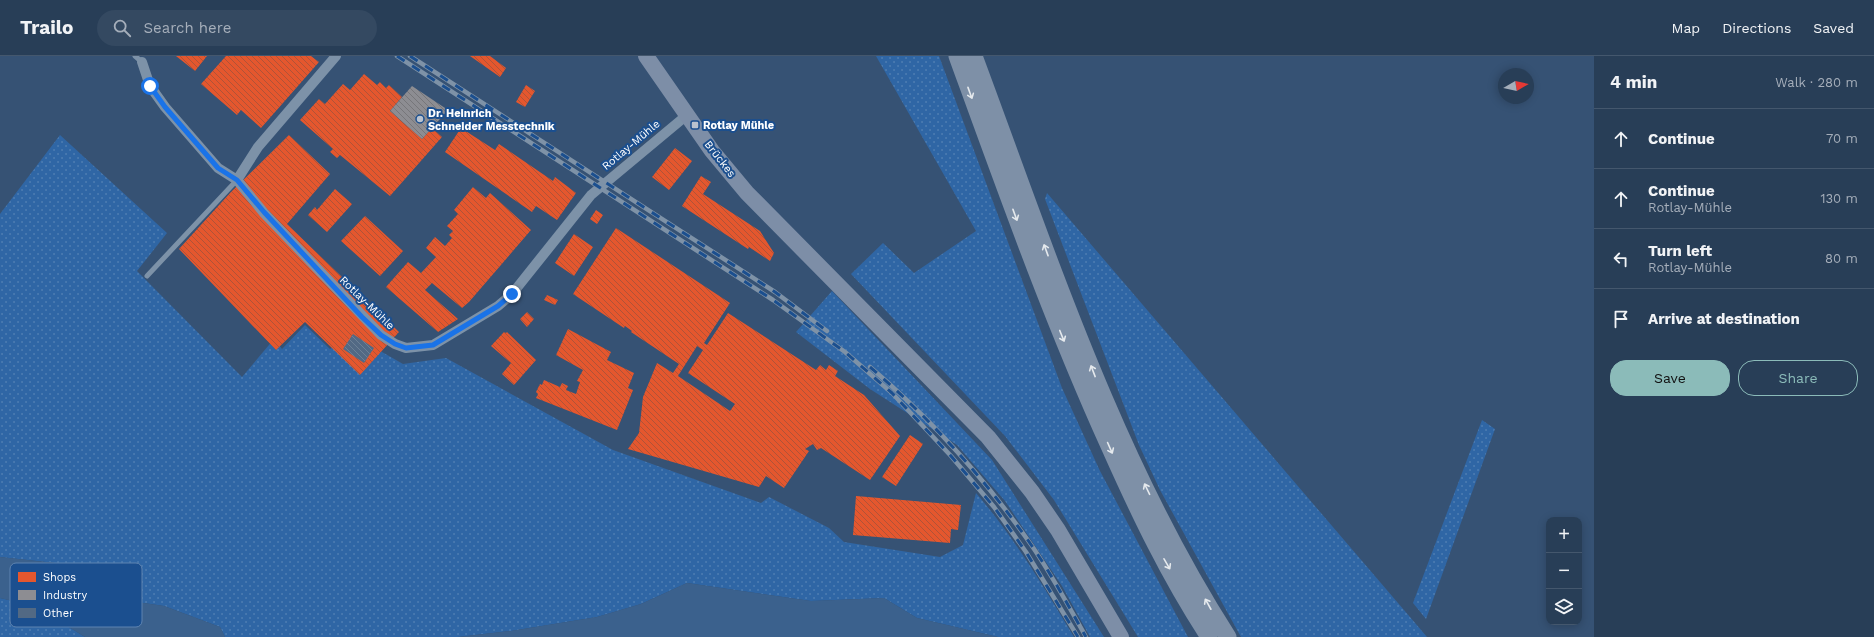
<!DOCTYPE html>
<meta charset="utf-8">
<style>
body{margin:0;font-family:"Work Sans",sans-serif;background:#344961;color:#f1f3f6}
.controls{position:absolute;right:12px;bottom:12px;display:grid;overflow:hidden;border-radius:8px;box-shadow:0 2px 10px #0003}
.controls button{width:36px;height:36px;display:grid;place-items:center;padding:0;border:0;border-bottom:1px solid #44576d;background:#283e57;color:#f1f3f6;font:20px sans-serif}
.compass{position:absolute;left:1498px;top:12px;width:36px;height:36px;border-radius:50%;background:#283e57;box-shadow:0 2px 10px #0003;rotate:81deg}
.stop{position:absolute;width:12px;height:12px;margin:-9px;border:3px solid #1a73e8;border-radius:50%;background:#fff}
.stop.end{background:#1a73e8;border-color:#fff;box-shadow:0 1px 4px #0008}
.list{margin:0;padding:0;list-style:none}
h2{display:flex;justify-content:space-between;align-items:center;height:52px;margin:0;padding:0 16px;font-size:17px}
h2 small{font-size:13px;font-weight:400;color:#a5aeba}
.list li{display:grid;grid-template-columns:26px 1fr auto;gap:12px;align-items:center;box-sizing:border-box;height:60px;padding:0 16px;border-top:1px solid #44576d}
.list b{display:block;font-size:15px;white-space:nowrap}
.list p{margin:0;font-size:13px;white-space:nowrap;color:#a5aeba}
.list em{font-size:13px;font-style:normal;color:#a5aeba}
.actions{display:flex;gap:8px;padding:12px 16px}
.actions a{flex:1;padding:9px 0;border:1px solid #8bbbb9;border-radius:16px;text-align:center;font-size:14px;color:#8bbbb9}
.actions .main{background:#8bbbb9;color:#111}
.icon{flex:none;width:22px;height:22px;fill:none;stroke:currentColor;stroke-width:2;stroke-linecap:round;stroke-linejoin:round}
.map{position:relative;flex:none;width:1594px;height:581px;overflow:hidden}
header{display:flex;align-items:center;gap:24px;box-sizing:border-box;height:56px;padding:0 20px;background:#283e57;border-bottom:1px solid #44576d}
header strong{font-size:19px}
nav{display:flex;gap:22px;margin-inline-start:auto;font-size:14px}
.search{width:280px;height:36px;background:#344961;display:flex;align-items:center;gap:10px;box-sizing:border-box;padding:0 14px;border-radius:22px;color:#a5aeba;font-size:15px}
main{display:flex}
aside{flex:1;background:#283e57}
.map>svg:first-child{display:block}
.grass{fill:url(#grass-dots)}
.water{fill:#3b618d}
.shops{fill:url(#shops-back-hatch);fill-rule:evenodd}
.industry{fill:url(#industry-back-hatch)}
.building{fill:url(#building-back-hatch)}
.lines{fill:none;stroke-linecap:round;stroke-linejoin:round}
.service{stroke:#7d92a8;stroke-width:5}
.minor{stroke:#7d92a8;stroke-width:10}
.primary{stroke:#7d8ea7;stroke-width:16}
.trunk{stroke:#7e90a7;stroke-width:17}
.rail-casing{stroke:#7e92a7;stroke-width:4.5}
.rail{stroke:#1b4f8f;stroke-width:3;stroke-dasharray:9;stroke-linecap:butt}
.oneway{stroke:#e5e9ed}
.route{stroke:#1a73e8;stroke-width:5}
.poi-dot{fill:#b9c2ce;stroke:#1b4f8f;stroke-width:1.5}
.labels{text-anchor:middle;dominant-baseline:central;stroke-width:4;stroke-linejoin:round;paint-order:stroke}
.poi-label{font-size:11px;font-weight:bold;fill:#fff;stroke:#1b4f8f;text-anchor:start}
.street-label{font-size:11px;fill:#fff;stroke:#1b4f8f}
.key{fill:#1b4f8f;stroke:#5f84b1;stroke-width:1}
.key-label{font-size:11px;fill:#fff}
</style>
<header>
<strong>Trailo</strong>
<div class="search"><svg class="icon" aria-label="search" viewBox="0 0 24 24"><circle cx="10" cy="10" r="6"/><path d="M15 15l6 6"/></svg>Search here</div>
<nav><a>Map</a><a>Directions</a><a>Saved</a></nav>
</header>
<main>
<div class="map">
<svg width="1594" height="581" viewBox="0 0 1594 581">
<defs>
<pattern id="grass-dots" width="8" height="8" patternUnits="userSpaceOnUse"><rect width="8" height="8" fill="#2f66a5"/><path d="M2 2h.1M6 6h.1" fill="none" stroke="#4e7db2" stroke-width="1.8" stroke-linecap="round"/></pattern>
<pattern id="shops-back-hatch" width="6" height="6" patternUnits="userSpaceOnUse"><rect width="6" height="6" fill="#e4572e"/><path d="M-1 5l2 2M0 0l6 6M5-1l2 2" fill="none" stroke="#af5338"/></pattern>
<pattern id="industry-back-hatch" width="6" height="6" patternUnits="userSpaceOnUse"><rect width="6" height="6" fill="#8d8d92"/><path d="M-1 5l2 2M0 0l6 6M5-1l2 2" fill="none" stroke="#76767a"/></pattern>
<pattern id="building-back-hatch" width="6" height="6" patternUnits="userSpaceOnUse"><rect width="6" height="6" fill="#526984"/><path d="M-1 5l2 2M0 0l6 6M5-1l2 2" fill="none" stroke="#6c8096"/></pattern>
</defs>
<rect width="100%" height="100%" fill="#365274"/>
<path class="grass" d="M876,0H939L1062,332L1100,415L1188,581H1138L1054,444L1005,380L851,218L883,187L914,217L976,175Z
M60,79L167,177L137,215L242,321L274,283L282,293L305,269L330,293L354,276L375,292L403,308L446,302L613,394L761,447L769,441L829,472L844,486L940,501L963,489L976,437C1014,481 1044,531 1074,581H998L917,562L884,542L811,545L687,527L641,548L597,561L511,575L458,581H225L220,571L164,550L130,545L110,526L55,507L0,501V158Z
M1047,137L1404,554L1427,581H1241L1160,434L1139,389L1045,143Z
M832,235L992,404L1104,581H1090L1062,530L1005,445L957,389L870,333L796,276Z
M1482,364L1495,373L1426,563L1413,547Z
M0,542L35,550L85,581H0Z"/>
<path class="water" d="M0,501L55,507L110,526L130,545L164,550L220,571L225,581H85L35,550L0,542Z
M687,527L811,545L884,542L917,562L998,581H458L511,575L597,561L641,548Z"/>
<path class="shops" d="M176,0H207L195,15Z
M226,0H311L319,6L261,72L241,54L237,59L201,28Z
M470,0H490L506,12L500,21Z
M364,18L377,29L380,26L386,32L389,29L402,41L390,55L422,83L432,72L442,81L390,140L340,99L337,102L330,96L333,93L300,64L319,43L325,48L343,28L350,34Z
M526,29L535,35L525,51L516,46Z
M461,72L495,94L499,88L553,125L555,121L576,137L557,164L536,150L532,156L445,96Z
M289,79L330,118L287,168L399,276L360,319L305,266L276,294L179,193L231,136Z
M675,92L692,105L669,134L652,121Z
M701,120L711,126L703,138L760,175L774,197L770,205L749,191L748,193L682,150Z
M473,131L486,142L490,137L531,174L469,246L462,252L432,227L425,234L458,263L438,276L386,231L408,206L421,217L436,201L426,192L435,181L445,190L452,182L449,179L453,175L447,170L458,158L454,154Z
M335,133L352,148L327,176L308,159L315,151L317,154Z
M596,154L603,159L597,168L590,163Z
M365,160L403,195L380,220L341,185Z
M616,172L730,247L704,287L707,289L728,257L816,314L820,309L826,314L829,309L838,315L835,320L864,339L900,380L870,424L821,392L817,394L813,388L805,393L809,395L784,432L766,420L759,431L628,393L639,377L643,341L657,307L673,317L679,308L631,276L632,275L625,270L624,272L573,238ZM697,290L703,294L688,317L735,348L730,355L678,320Z
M574,178L593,191L574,220L555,207Z
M547,239L558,244L555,249L544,244Z
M527,256L534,263L527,271L520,263Z
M568,273L611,296L607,304L634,317L628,332L633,334L617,374L536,342L538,338L536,336L540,328L542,329L544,324L560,331L562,327L568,330L566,334L576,338L580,326L577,325L583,314L556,299Z
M504,276L506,277L507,276L536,304L514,329L502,318L511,307L491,290Z
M910,379L923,388L896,430L882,421Z
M856,440L961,449L958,474L951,473L950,487L853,479Z"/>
<path class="industry" d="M412,30L448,54L422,83L390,55Z"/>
<path class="building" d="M353,278L374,292L364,307L343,293Z"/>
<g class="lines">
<path class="service" d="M135,0L142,6
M147,220L237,124"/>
<path class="minor" d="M142,6L150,30L165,51L218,112L237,124L264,157L381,279L395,288L406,292L433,289L498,250L512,238L591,139L687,59
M237,124L258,91L336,0"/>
<path class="primary" d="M646,0L712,95L747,137L988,381L1032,436L1058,474L1121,581"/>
<path class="trunk" d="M957,0C1005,132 1052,264 1110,392C1139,457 1170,522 1209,581
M974,0C1047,196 1114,404 1228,581"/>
<defs>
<path id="rail" d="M397,0L773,244L845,296L892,337L951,400L994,451L1026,496L1078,581
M410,0L775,236L827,275
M870,311C931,363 986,424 1032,490C1052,519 1069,551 1086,581"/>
</defs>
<use href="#rail" class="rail-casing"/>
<use href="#rail" class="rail"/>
</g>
<defs><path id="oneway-shaft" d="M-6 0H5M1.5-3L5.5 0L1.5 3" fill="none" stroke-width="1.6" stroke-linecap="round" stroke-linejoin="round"/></defs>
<g class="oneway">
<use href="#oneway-shaft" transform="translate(970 37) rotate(70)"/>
<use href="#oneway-shaft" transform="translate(1015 159) rotate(70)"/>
<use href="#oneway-shaft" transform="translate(1046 194) rotate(-110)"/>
<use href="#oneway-shaft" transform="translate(1062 280) rotate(68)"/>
<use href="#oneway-shaft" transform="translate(1093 315) rotate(-111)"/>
<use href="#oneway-shaft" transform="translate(1110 392) rotate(66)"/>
<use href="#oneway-shaft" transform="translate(1147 433) rotate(-116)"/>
<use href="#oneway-shaft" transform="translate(1167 508) rotate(60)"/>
<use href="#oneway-shaft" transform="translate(1208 548) rotate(-119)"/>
</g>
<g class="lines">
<path class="route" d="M150,30L165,51L218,112L237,124L264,156L362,261L381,279L395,288L406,292L433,289L498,250L512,238"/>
</g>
<g class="poi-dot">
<circle cx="420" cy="63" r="4"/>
<rect x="691" y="65" width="8" height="8" rx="2"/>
</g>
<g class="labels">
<g class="poi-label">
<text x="428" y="57">Dr. Heinrich<tspan x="428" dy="13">Schneider Messtechnik</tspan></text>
<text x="703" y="69">Rotlay Mühle</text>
</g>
<g class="street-label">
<text transform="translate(631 89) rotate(-40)">Rotlay-Mühle</text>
<text transform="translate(720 103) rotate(52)">Brückes</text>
<text transform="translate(367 247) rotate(44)">Rotlay-Mühle</text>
</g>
</g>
<rect x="10" y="507" width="132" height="64" rx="6" class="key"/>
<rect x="18" y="516" width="18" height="10" fill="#e4572e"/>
<rect x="18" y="534" width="18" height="10" fill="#8d8d92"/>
<rect x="18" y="552" width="18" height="10" fill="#526984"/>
<g class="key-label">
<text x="43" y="525">Shops</text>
<text x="43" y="543">Industry</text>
<text x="43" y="561">Other</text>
</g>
</svg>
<div class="controls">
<button>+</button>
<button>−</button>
<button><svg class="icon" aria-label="layers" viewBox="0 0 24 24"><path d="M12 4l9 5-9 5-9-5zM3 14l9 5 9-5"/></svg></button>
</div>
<svg class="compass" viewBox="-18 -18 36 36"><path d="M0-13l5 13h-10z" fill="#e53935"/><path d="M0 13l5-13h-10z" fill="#a5aeba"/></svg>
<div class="stop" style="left:150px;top:30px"></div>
<div class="stop end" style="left:512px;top:238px"></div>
</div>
<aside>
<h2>4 min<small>Walk · 280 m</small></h2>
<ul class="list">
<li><svg class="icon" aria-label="ahead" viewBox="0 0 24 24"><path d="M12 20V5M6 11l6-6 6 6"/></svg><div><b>Continue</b></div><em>70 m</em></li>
<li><svg class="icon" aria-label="ahead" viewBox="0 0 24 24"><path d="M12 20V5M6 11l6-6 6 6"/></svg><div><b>Continue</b><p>Rotlay-Mühle</p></div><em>130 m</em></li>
<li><svg class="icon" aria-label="left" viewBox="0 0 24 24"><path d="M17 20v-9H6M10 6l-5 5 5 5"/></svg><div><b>Turn left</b><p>Rotlay-Mühle</p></div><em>80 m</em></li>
<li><svg class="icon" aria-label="arrive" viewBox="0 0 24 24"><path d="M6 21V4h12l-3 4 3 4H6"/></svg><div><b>Arrive at destination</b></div></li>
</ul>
<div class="actions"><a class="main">Save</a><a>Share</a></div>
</aside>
</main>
